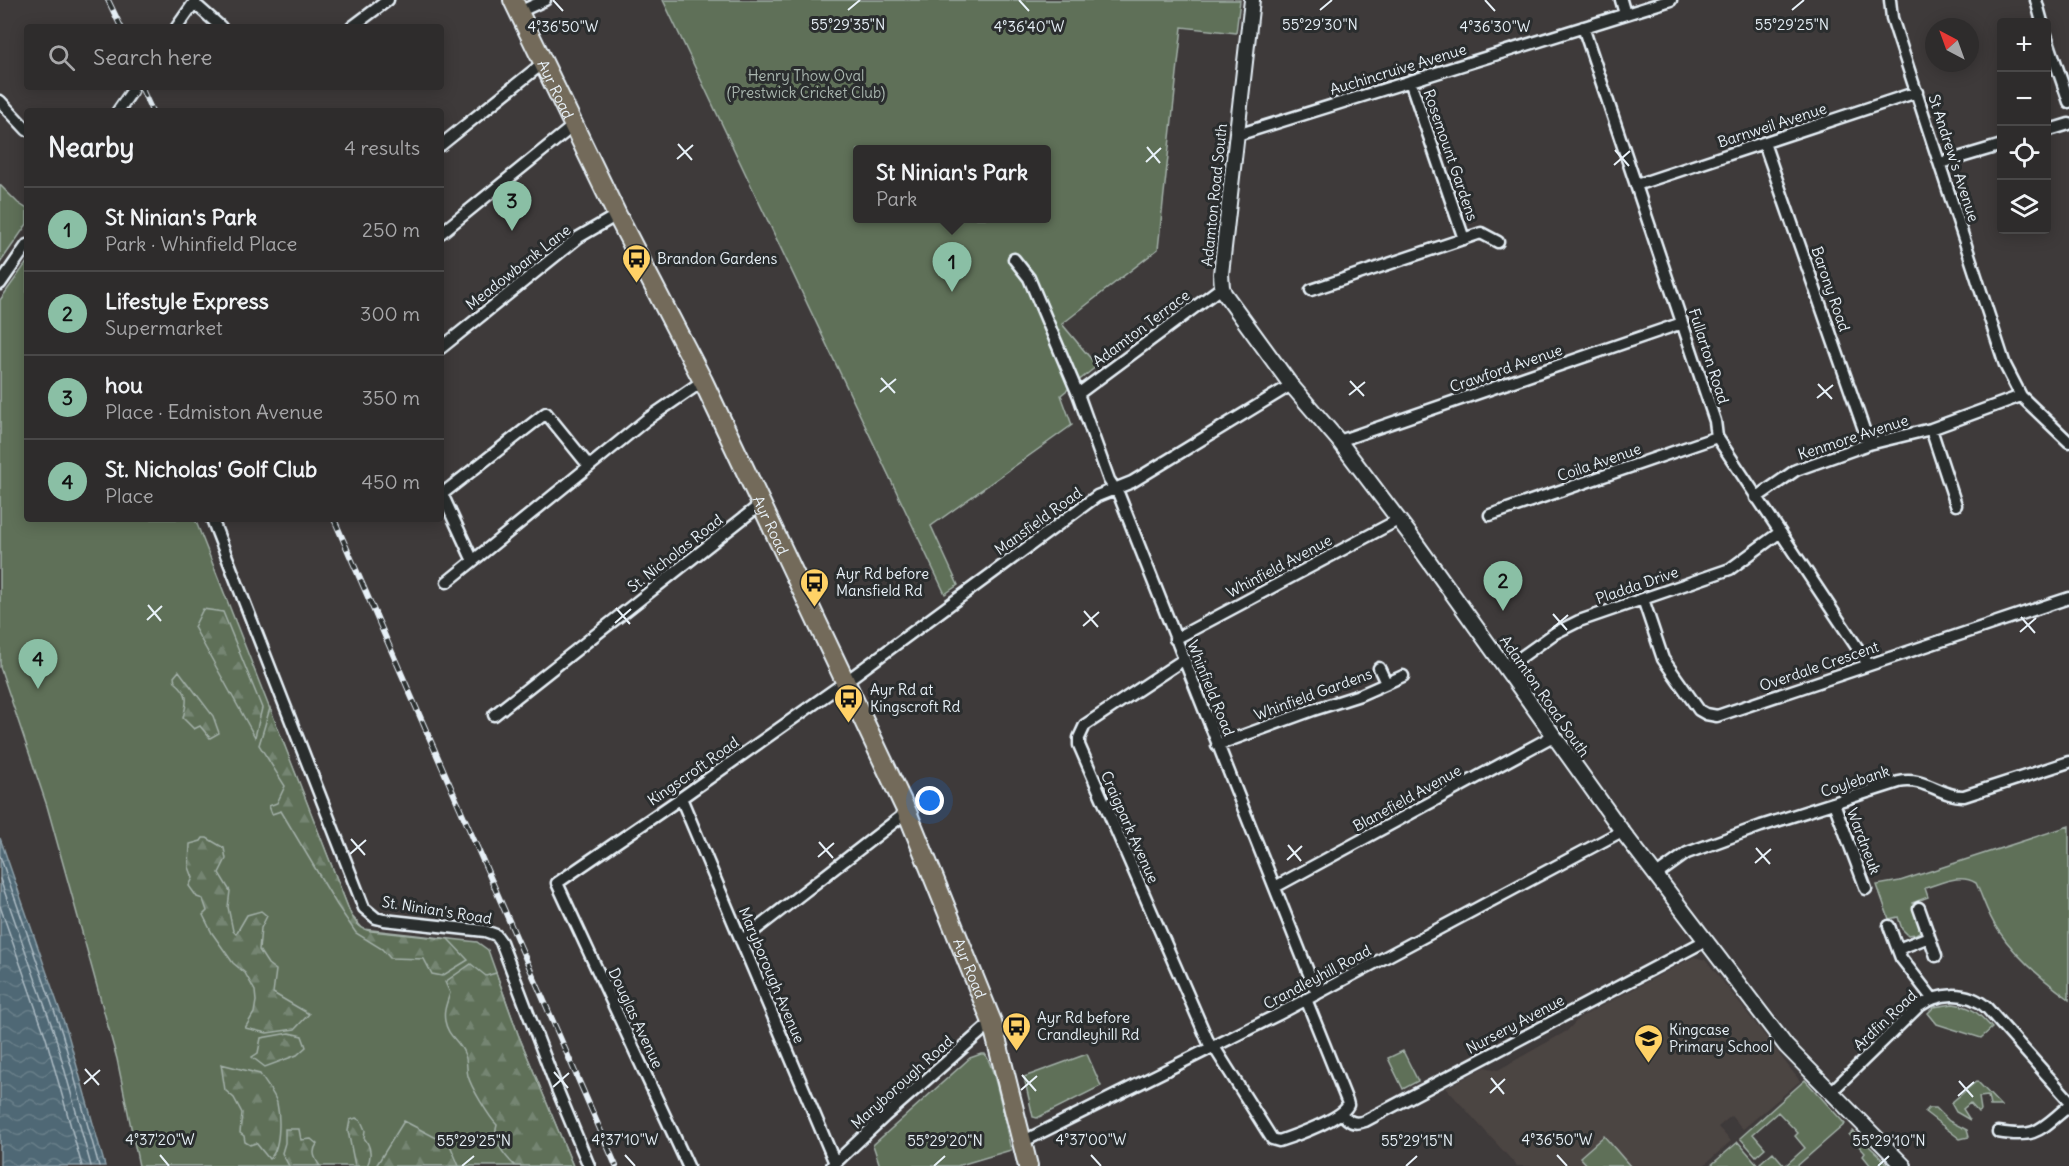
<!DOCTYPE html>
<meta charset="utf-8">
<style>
body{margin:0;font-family:Delius,sans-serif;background:#3a3838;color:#f1f3f6}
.controls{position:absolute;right:18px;top:18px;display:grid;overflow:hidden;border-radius:6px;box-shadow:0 3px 15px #0003}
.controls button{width:54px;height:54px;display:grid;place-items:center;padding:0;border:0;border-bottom:2px solid #494848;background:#2e2c2c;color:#f1f3f6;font:30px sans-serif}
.compass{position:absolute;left:1925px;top:18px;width:54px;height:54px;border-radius:50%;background:#2e2c2c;box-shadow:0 3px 15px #0003;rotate:319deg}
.you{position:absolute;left:930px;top:801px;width:21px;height:21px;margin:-15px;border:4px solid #fff;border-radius:50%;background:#1a73e8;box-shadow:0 0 0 9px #1a73e833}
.badge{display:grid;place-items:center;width:39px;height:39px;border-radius:50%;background:#8abfa5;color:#111;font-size:20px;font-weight:700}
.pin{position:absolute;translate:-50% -50px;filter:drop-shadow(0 2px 3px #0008)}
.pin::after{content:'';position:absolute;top:32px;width:21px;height:18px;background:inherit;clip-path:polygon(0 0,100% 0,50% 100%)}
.popup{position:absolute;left:853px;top:145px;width:198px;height:78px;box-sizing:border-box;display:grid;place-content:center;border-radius:6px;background:#2e2c2c;filter:drop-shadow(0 2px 4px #0005);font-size:20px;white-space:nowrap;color:#a7a7a9}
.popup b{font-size:22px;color:#f1f3f6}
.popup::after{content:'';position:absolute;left:50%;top:100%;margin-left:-12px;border:12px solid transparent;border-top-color:#2e2c2c}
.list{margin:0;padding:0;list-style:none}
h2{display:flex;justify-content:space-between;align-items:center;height:78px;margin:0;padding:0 24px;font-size:26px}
h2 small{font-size:20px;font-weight:400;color:#a7a7a9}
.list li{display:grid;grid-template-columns:39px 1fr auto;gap:18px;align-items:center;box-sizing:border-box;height:84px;padding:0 24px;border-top:2px solid #494848}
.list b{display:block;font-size:22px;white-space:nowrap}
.list p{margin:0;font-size:20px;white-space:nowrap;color:#a7a7a9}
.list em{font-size:20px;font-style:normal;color:#a7a7a9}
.icon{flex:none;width:33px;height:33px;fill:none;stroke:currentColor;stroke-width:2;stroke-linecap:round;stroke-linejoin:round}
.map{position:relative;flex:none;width:2069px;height:1166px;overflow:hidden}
.search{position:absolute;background:#2e2c2c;box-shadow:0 3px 15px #0003;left:24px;top:24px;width:420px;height:66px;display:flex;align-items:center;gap:15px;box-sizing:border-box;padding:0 21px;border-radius:6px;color:#a7a7a9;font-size:22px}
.panel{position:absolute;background:#2e2c2c;box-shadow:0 3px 15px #0003;left:24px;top:108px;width:420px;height:414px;border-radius:6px}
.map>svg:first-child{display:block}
.built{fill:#4c4442}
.green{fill:#5e7059;stroke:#a3b0a8;stroke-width:1.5;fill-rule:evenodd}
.forest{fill:url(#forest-firs);stroke:#a3b0a8;stroke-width:1.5}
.water{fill:url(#water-waves);stroke:#8c9fa9;stroke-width:1.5}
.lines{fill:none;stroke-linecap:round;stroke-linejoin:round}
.shore{stroke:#abbac3;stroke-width:1.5}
.minor-casing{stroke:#e8f1f8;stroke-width:15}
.tertiary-casing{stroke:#e8f1f8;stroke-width:18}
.primary-casing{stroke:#e8f1f8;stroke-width:22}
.minor{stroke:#2a2d2e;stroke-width:10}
.tertiary{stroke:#2a2d2e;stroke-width:14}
.primary{stroke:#736b5a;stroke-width:18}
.rail-casing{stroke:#e8f1f8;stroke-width:6}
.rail{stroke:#2a2d2e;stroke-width:4;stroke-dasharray:11;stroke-linecap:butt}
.ticks{fill:none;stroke:#e8f1f8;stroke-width:2}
.labels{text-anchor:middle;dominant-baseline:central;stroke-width:6;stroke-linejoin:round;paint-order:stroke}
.street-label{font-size:15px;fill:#e8f1f8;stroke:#2a2d2e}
.park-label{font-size:15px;fill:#aab7b0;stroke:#2a2d2e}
.poi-label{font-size:15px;fill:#e8f1f8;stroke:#2a2d2e;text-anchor:start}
.ticks-label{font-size:15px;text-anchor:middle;fill:#e8f1f8;stroke:#2a2d2e;stroke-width:6;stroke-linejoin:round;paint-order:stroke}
</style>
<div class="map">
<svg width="2069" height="1166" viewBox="0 0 2069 1166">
<defs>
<pattern id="forest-firs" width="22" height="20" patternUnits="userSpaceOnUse" patternTransform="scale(1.5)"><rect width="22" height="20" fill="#5e7059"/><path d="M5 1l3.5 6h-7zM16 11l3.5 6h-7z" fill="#758572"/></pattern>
<pattern id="water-waves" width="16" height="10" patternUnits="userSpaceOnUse" patternTransform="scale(1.5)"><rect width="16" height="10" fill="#4f6874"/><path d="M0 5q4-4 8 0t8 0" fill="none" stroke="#687e89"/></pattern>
</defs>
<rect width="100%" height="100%" fill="#3e3a3a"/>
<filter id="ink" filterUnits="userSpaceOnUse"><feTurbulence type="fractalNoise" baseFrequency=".0167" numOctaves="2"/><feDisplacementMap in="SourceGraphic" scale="12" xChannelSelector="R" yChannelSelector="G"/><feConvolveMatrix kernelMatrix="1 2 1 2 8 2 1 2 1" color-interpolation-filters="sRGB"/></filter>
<g filter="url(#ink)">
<path class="built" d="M1694,957L1706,960L1800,1081L1743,1129L1731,1116L1718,1127L1731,1141L1703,1166H1517L1446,1088L1485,1067L1498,1070L1567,1031L1579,1018Z"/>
<path class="green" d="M663,0H1240L1236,33L1182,27L1158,249L1062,324L1097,366L1061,395L1072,425L931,526L958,585L945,594ZM858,150H1046V218H858Z
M0,185L18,203L27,209V224L0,263Z
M27,262V519H195L351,915L363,929L477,942L488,950L518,1034L573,1166H139L117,1059L74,903L47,806L0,667V300Z
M2069,826V999C2043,980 2016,957 1998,930C1988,916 1983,898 1976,883C1960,873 1942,883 1925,888L1928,897L1912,903L1922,926L1921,931L1916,934L1908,935L1902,929L1898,917L1889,919L1877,885L1900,881Z
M1953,1004C1972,1006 1979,1014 1992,1028L1981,1038L1937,1024L1928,1013L1934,1007Z
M1403,1051L1418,1081L1403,1089L1388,1058Z
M981,1054H985C996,1069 1006,1129 1011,1150L957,1166H880L873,1145L970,1058Z
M1087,1054L1101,1086L1037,1118L1033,1117L1024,1077Z
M1805,1080L1845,1124L1797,1166H1764L1760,1163L1773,1152L1785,1166L1805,1148L1795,1136L1798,1133L1778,1112L1753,1134L1765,1148L1756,1156L1740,1138Z
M1977,1081L2001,1106H1990L1988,1096L1979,1097L1981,1110L1978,1112L1970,1103L1963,1109L1970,1120L1956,1112L1951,1103Z
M1929,1108H1936L1949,1121L1967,1130L1969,1137L1960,1139L1925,1112Z
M1853,1131L1890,1166H1871L1863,1156L1865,1153L1849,1135Z
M1604,1136L1630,1166H1588L1580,1157Z
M1738,1142L1759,1166H1710Z"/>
<path class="forest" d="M203,609L223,612L262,708L255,737L194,627Z
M179,671L213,716L219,733L210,738L200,726L194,729L183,718C187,702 190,694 175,682L174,677Z
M270,708L351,915C357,924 360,929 371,931L448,939L468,960L442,976L432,974L424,959L390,958L382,949L356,933L337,905L281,811L272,814L269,806L277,803L285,786L259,745Z
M203,838H207L224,848L226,859L219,873L230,891L228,907L233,931L236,934L247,915L261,911L267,916L261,928L259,950L268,964L276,970L273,993L309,1014L295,1029L267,1033L245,1028L254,1013L256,1001L255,991L245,973L233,963L212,933L203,915L207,911L203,899L197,897L189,886L193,878L189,867L190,844L201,841Z
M471,964L486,976L496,973L518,1034L573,1166H515C504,1155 492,1141 497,1125C489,1117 471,1087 468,1076C466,1068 468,1060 464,1053C458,1039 448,1037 445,1021C443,1011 447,1003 450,993L445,982Z
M289,1033L302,1036L306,1047L297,1055L265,1067L252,1057L258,1053L261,1038Z
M221,1064L260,1074C265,1083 275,1094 277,1103C280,1117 281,1150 269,1159L256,1143L250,1145L245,1142L244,1136L240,1133L242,1113L234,1098L225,1090Z
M356,1118L361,1121L365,1130L364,1138C371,1146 372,1157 367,1166H355L348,1131L350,1120Z
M404,1121L450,1145L459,1166H376Z
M285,1129H299L301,1140L311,1139L317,1144C311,1152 315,1159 320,1166H289L282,1153L285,1143Z"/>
<path class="water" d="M0,838L67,1031L105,1166H0Z"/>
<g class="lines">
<path class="shore" d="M0,856L62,1033L99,1166
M0,879L55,1035L91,1166
M0,906L46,1038L82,1166"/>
<defs>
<path id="minor" d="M1621,0L1625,14
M1890,0L1892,18L2005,365L2021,396L2069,442
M2036,0L2042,22
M194,3L221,27
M519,12L545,0
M177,27L196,0
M352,27L388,0
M1583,27L1715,421L1717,437L1868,664
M2046,35L2069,102
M1410,81L1464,239
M0,101L27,130
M118,111L132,91
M2046,131L2069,124
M1237,135L1671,0
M1764,143L1869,444
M441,145L543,63
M1941,163L2002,145
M1636,185L1917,92
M441,233L573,126
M1014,259L1029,278L1078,394L1109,480L1119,495L1317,994
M0,284L27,245
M1311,290L1481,233L1498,242
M441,348L579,237L617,215
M1078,394L1222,287
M1931,429L1956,505
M1339,441L1682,323
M1756,498L1796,470L1869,444L1931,429L2021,396
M1490,515L1717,437
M212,519L364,908L376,918L384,920L485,931L496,935L501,942L557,1089L589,1166
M473,561L442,494L546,413L589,466
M447,582L646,420L703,381
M1643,599L1663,659L1699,710L1706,714L1717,716L2069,598
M1175,639L1398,520
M1183,660L1085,725L1079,738V745L1211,1048
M1379,668L1386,683
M1506,668L1555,633L1579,621L1730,569L1779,533
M494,715L761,504
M1217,745L1313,710L1360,695L1403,676
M681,798L835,1163
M1834,803L1866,889
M1655,876L1687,853L1761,826L1899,782C1924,776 1941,797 1964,796L2069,762
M1275,887L1553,736
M1919,908L1936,956
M1889,926L1901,958L1932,998
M741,941L907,812
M1898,949L1929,937
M1214,1047L1272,1139L1279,1141C1294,1136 1342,1119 1348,1105L1347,1101L1306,999
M1831,1092L1918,1007C1939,992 1967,990 1987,1008L2069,1100
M1341,1113C1349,1122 1354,1125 1365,1121L1705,941
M1998,1132C2038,1139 2040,1129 2069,1106
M1022,1142L1279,1014L1622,831
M688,1166L557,883L681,798L845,682L1097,496L1132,482L1291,385
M832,1166L885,1116L992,1022"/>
<path id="tertiary" d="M1252,0L1221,274L1222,287L1224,293L1291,385L1339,441L1411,536L1622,831L1786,1046L1904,1166"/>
<g id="primary">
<path id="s1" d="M513,0L617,215L703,381L907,812L992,1022L1028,1166"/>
</g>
</defs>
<use href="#minor" class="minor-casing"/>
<use href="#tertiary" class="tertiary-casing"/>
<use href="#primary" class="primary-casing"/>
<use href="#minor" class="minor"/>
<use href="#tertiary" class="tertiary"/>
<use href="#primary" class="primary"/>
<defs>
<path id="rail" d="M108,0L121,27
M141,87L152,111
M334,519L616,1166"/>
</defs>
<use href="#rail" class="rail-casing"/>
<use href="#rail" class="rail"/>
</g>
</g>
<path class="ticks" d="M553,0L563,11M1019,0L1029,11M1485,0L1495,11M848,10L860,0M1320,10L1332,0M1792,10L1804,0M678,144L692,160M1147,147L1160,163M1615,150L1629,166M677,159L693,145M1146,162L1161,148M1614,165L1630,151M881,378L895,393M1350,381L1364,396M1818,384L1832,399M880,392L896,379M1349,395L1365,382M1817,398L1833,385M148,605L161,621M616,608L630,624M1084,611L1098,627M1553,614L1567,630M2021,617L2035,633M147,620L162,606M615,623L631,609M1083,626L1099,612M1552,629L1568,615M2020,632L2036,618M351,839L365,855M819,842L833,858M1288,845L1301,861M1756,848L1770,864M350,854L366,840M818,857L834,843M1287,860L1302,846M1755,863L1771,849M85,1069L99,1085M554,1072L568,1088M1022,1075L1036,1091M1491,1078L1504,1094M1959,1081L1973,1097M84,1084L100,1070M553,1087L569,1073M1021,1090L1037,1076M1490,1093L1505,1079M1958,1096L1974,1082M160,1155L169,1166M625,1155L635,1166M1091,1155L1101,1166M1557,1155L1567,1166M462,1166L474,1156M934,1166L945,1156M1406,1166L1417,1156M1878,1166L1889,1156"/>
<defs>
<symbol id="bus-pin" viewBox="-11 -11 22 30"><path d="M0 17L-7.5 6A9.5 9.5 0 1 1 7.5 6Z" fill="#ffd166" stroke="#2a2d2e"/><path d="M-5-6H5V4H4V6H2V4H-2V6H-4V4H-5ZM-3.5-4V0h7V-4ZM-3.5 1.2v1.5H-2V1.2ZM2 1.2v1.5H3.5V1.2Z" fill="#111"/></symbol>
<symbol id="school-pin" viewBox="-11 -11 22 30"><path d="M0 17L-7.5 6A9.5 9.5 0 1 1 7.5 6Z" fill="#ffd166" stroke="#2a2d2e"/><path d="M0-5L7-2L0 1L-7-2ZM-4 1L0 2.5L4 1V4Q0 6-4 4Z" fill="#111"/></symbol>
</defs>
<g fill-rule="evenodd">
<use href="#bus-pin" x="620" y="242" width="33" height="45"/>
<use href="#bus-pin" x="798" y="566" width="33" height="45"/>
<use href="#bus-pin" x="832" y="682" width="33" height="45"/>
<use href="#bus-pin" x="1000" y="1010" width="33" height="45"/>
<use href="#school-pin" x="1632" y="1022" width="33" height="45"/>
</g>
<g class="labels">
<g class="street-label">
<text transform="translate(1398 69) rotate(-17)">Auchincruive Avenue</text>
<text stroke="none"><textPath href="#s1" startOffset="99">Ayr Road</textPath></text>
<text transform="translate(1772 125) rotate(-18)">Barnweil Avenue</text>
<text transform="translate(1451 155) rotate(71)">Rosemount Gardens</text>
<text transform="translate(1954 158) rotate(72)">St Andrew's Avenue</text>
<text transform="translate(1214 195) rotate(-84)">Adamton Road South</text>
<text transform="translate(518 267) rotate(-38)">Meadowbank Lane</text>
<text transform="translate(1831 289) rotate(71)">Barony Road</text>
<text transform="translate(1141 328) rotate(-37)">Adamton Terrace</text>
<text transform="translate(1709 356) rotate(72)">Fullarton Road</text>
<text transform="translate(1506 368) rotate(-19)">Crawford Avenue</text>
<text transform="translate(1853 437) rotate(-18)">Kenmore Avenue</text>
<text transform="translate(1599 462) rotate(-19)">Coila Avenue</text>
<text transform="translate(1038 521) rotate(-36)">Mansfield Road</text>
<text stroke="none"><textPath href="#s1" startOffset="585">Ayr Road</textPath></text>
<text transform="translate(675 553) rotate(-38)">St. Nicholas Road</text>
<text transform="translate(1279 566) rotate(-28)">Whinfield Avenue</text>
<text transform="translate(1637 585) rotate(-19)">Pladda Drive</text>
<text transform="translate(1819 666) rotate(-19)">Overdale Crescent</text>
<text transform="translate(1211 688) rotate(68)">Whinfield Road</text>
<text transform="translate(1313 694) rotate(-20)">Whinfield Gardens</text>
<text transform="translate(1545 696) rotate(55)">Adamton Road South</text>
<text transform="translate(693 771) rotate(-35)">Kingscroft Road</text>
<text transform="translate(1855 781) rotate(-18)">Coylebank</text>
<text transform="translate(1407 798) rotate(-29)">Blanefield Avenue</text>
<text transform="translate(1130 827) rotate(66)">Craigpark Avenue</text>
<text transform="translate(1864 841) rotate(69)">Wardneuk</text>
<text transform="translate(437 910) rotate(9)">St. Ninian's Road</text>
<text stroke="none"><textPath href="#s1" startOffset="1071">Ayr Road</textPath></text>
<text transform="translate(772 975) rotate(67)">Maryborough Avenue</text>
<text transform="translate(1317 977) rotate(-28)">Crandleyhill Road</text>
<text transform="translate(636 1018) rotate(65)">Douglas Avenue</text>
<text transform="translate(1885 1020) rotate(-43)">Ardfin Road</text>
<text transform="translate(1515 1024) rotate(-28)">Nursery Avenue</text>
<text transform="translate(902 1082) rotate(-42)">Maryborough Road</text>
</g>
<g class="park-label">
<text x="806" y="75">Henry Thow Oval<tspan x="806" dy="17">(Prestwick Cricket Club)</tspan></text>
</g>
<g class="poi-label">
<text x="657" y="258">Brandon Gardens</text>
<text x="836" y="573">Ayr Rd before<tspan x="836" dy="17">Mansfield Rd</tspan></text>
<text x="870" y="689">Ayr Rd at<tspan x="870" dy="17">Kingscroft Rd</tspan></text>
<text x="1037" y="1017">Ayr Rd before<tspan x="1037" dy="17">Crandleyhill Rd</tspan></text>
<text x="1669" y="1029">Kingcase<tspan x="1669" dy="17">Primary School</tspan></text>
</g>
</g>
<g class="ticks-label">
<text x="1320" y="30">55°29'30"N</text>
<text x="1792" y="30">55°29'25"N</text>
<text x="848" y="30">55°29'35"N</text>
<text x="563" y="32">4°36'50"W</text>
<text x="1029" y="32">4°36'40"W</text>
<text x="1495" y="32">4°36'30"W</text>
<text x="160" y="1145">4°37'20"W</text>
<text x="625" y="1145">4°37'10"W</text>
<text x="1091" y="1145">4°37'00"W</text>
<text x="1557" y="1145">4°36'50"W</text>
<text x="474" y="1146">55°29'25"N</text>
<text x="945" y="1146">55°29'20"N</text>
<text x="1417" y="1146">55°29'15"N</text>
<text x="1889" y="1146">55°29'10"N</text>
</g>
</svg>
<div class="controls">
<button>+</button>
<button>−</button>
<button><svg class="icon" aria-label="locate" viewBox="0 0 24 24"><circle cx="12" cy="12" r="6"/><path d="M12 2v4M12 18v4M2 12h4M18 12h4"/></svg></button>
<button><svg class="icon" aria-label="layers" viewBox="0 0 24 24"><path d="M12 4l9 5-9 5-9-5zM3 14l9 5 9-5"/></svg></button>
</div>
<svg class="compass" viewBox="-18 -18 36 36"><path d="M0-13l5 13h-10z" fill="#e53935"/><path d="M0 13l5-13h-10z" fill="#a7a7a9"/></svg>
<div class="you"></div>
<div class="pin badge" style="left:952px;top:292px">1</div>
<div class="popup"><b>St Ninian's Park</b>Park</div>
<div class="pin badge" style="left:1503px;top:611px">2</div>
<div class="pin badge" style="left:512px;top:231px">3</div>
<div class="pin badge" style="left:38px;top:689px">4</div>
<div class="search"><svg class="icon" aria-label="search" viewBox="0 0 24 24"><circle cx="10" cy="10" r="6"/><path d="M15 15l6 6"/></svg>Search here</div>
<section class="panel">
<h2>Nearby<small>4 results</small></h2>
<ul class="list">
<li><span class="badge">1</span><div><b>St Ninian's Park</b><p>Park · Whinfield Place</p></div><em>250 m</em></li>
<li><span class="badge">2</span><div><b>Lifestyle Express</b><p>Supermarket</p></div><em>300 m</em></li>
<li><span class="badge">3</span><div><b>hou</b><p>Place · Edmiston Avenue</p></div><em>350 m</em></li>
<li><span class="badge">4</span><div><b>St. Nicholas' Golf Club</b><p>Place</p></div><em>450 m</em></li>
</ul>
</section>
</div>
